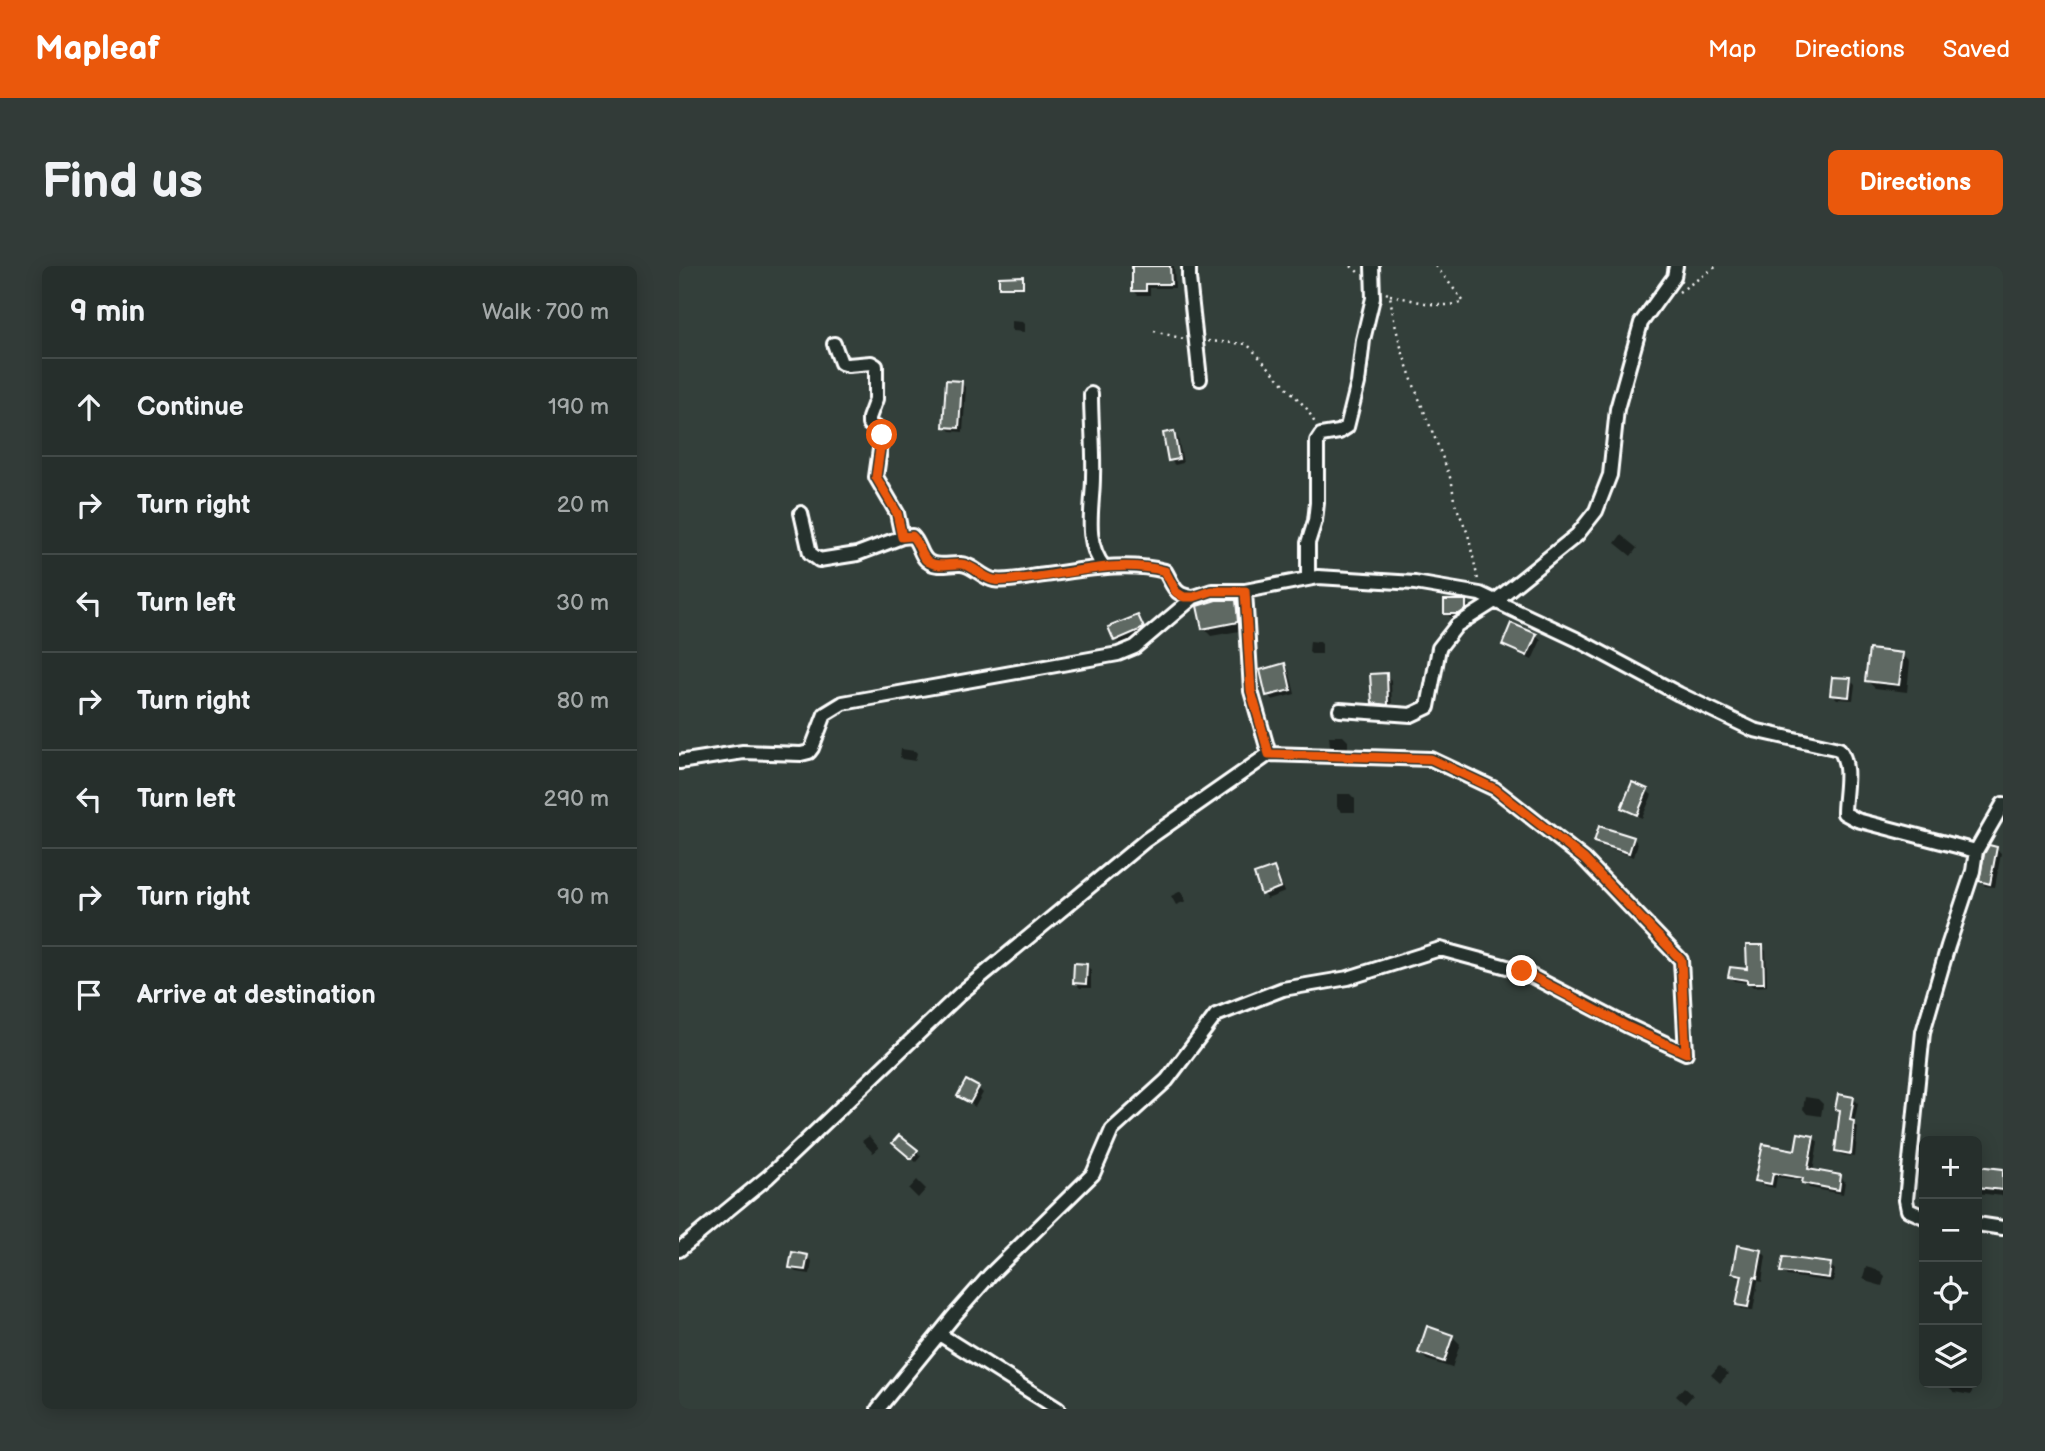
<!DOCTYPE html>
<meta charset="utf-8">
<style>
body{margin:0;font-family:"Balsamiq Sans",sans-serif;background:#323b38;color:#f1f3f6}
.controls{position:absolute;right:21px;bottom:21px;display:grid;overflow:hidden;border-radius:10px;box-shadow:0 4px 18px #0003}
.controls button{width:63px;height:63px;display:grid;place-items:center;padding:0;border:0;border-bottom:2px solid #424a48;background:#262f2c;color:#f1f3f6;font:35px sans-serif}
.stop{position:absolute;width:21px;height:21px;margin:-16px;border:5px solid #ea580c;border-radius:50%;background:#fff}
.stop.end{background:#ea580c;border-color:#fff;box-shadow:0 2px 7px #0008}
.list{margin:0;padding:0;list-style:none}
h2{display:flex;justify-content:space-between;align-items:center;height:91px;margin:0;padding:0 28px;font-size:30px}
h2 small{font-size:23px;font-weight:400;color:#a4a9a9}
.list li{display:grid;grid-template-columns:46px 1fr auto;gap:21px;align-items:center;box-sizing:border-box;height:98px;padding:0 28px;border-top:2px solid #424a48}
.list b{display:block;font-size:26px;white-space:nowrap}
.list em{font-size:23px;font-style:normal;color:#a4a9a9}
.icon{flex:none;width:38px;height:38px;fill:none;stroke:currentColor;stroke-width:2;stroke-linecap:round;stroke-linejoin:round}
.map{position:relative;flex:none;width:1324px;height:1143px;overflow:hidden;border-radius:10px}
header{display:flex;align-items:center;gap:42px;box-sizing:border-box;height:98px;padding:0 35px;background:#ea580c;color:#fff}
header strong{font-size:33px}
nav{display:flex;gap:38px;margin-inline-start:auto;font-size:24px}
.intro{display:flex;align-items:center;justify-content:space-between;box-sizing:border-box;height:168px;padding:0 42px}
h1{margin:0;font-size:49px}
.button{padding:18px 32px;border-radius:10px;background:#ea580c;color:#fff;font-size:24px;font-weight:700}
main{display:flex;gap:42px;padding:0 42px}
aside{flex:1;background:#262f2c;border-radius:10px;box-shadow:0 4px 18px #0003}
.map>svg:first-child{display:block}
.shadow{fill:#0007}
.building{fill:#5f6964;stroke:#fff;stroke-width:2}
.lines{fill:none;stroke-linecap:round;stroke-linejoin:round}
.minor-casing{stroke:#fff;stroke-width:18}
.path{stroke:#fff;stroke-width:2.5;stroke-dasharray:2 5;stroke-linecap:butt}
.minor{stroke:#26332d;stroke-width:12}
.route{stroke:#ea580c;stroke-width:9}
</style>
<header>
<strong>Mapleaf</strong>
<nav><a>Map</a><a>Directions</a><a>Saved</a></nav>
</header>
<div class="intro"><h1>Find us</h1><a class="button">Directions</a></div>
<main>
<aside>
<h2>9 min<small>Walk · 700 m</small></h2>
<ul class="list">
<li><svg class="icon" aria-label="ahead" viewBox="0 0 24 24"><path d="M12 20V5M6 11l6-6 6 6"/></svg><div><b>Continue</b></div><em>190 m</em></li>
<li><svg class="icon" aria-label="right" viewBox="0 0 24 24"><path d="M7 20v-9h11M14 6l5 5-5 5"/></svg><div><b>Turn right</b></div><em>20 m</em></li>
<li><svg class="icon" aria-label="left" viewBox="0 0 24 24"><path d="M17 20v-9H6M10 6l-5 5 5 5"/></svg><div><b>Turn left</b></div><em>30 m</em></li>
<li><svg class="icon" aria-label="right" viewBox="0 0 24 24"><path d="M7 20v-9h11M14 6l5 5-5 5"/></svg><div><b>Turn right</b></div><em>80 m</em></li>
<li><svg class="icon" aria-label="left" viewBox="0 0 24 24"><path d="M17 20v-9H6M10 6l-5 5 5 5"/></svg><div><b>Turn left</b></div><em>290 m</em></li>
<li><svg class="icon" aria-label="right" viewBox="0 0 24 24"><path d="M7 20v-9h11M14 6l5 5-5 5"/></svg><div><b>Turn right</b></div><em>90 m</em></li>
<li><svg class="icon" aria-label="arrive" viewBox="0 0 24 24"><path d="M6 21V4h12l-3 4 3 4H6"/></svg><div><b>Arrive at destination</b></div></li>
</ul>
</aside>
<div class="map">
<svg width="1324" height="1143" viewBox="0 0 1324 1143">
<rect width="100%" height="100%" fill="#333f3a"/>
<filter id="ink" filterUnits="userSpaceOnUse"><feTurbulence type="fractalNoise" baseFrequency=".0143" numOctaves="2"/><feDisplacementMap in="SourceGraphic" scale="14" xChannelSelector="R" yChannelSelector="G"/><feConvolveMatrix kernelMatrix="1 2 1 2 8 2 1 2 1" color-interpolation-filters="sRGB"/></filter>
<g filter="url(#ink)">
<path class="shadow" d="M455,0H495L496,22H471V29H459L455,25Z
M343,12L345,14V22H324L322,20Z
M332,55L344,56L346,58V66L334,65L332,63Z
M282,117L287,122L284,166L271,165L266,160Z
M494,167L499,172L504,197L496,199L491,194Z
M942,269L958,282L952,290L936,277Z
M556,335L564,343L566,364L532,370L524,362Z
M786,336L791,341V348L785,352H772L767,347Z
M459,351L463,356L468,367L441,378L436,374Z
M857,370L862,374L853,394L830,383L825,379Z
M631,375L641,376L643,378V388H632L630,386Z
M1223,388L1231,396L1228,426L1196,422L1188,415Z
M605,399L610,404L616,428L593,434L589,429Z
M707,409L712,414L713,443L699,442L695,437Z
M1171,414L1176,419L1174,434L1158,433L1153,428Z
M650,470H664L669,475V486L656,485L651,480Z
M222,483L236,485L238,487L236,495L223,493L221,491Z
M968,525L973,529L963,552L949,546L944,542Z
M658,528H671L676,533V546H663L658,541Z
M954,573L959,577L955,591L922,580L917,576Z
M1317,583L1322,587L1316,621L1306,620L1302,615Z
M594,603L599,608L606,626L588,633L584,628Z
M502,625L507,635L497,639L492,630Z
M1083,681L1087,685L1088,720L1074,721L1070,717L1055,715L1051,710L1069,705Z
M408,700L412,704V722H401L396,717Z
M299,822L304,827L296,841L281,830Z
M1126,831L1139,833L1144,838L1142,850L1128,848L1124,843Z
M1174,832L1179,837L1175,858L1179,861L1176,891L1163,889L1158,884L1162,846L1158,843Z
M190,870L200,882L194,887L183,875Z
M221,871L242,890L237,896L220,882Z
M1134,871L1139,876L1134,906L1162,911L1166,916L1164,928L1130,922L1126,915L1098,911L1096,922L1083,919L1078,915Z
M1298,902L1324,905V930L1298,927Z
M238,914L247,923L239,932L230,923Z
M1083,986L1087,990L1083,1016L1079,1015L1074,1045L1064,1044L1059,1039L1064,1012H1060L1055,1007Z
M128,991L133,995L131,1008L117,1006L112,1001Z
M1151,999L1156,1004L1154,1016L1108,1010L1103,1005Z
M1187,1001L1201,1005L1206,1010L1203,1020L1189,1016L1184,1011Z
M773,1070L781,1078L773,1102L748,1094L741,1087Z
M1040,1100L1049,1108L1041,1117L1032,1109Z
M1271,1117H1295L1292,1129L1275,1126L1270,1121Z
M1005,1121L1014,1129L1006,1138L997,1130Z"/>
<path class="building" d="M453,0H491L492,18H467V25H453Z
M344,10V21H320V11Z
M267,114L283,115L280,162L264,161Z
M495,165L500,193L489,195L484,167Z
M537,334H557L559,356L523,363L518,340Z
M765,334H787V343L780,348H765Z
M459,349L465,362L435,375L429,361Z
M832,357L858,368L848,390L823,379Z
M1190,383L1224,387L1220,419L1186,415Z
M606,397L612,424L587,430L581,404Z
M708,407L709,439L693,437L691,408Z
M1153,411L1172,412L1170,431L1151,429Z
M953,516L969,523L958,549L942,542Z
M920,560L955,571L950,587L915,576Z
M1310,579L1318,581L1311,618L1300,615L1305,588Z
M595,601L602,621L582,629L575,608Z
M1067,679H1084L1085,717H1068V714L1049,711L1051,701L1068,703Z
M395,697L408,698L407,718L394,717Z
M287,814L300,821L291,837L278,830Z
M1159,828L1175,831L1171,854L1175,855L1172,888L1156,885L1161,844L1156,843Z
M1119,867L1135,870L1129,903L1162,909L1160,924L1123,917L1124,912L1094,907L1092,918L1076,915L1084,878L1116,884Z
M220,869L239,884L232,893L213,877Z
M1298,900L1324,903V924L1298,921Z
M1058,979L1083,984L1078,1012L1075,1011L1069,1041L1057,1039L1063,1009L1053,1007Z
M113,986L129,989L126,1004L110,1002Z
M1104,991L1152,997L1150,1012L1101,1006Z
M748,1060L774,1069L765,1096L739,1087Z"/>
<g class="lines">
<defs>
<path id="minor" d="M510,0V12L521,113
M155,78L162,97L169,99L192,97L197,100V133L190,152V158L199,163L203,169L197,211L218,247L223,271
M412,128C412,156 415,184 414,211C414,241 404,275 425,301
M122,247L131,287L140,294L178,288L223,271L233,270C241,277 241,291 250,296C260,302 272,297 282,298C295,299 303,312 315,314C328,316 345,312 358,310C400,305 443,294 486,305C495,320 495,330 515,331
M629,313V277L636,255L638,237V175L642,169L660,166L668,161L679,117L684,74L694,32L693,0
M566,325L572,425L590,488
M661,444L732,449L749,441L760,382L778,359L816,335L898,269L917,245L931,209L938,143L962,57L995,11L997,0
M0,496L64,486L122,488L130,486L133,482L146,448L164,437L439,388L456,381L515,331L533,325H566L639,311L736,317L801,328L897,373L1000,428L1075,464L1160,483C1173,499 1165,527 1165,547L1178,554L1297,585L1294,605L1269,680L1244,766L1227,934L1229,944L1245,951
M1297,585L1324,538
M1298,958L1324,962
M0,984L89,911L282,727L467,574L590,488L752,493L816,523L905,593L1002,694L1007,787L947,759L843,705L761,683L669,712L604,723L537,749L488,814L433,864L414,908L311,1009L274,1051L199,1143
M260,1068L379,1143"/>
</defs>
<use href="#minor" class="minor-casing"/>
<path class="path" d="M672,0L680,7
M1000,26L1038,0
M707,27L711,29C719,95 751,154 773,217L775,235L789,268L799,314
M711,29C736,34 760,44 785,36L757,0
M475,65L505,73
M529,75L568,78L628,143L636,157"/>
<use href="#minor" class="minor"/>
</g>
</g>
<g class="lines" filter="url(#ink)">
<path class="route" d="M203,169L197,211L218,247L223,271L233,270C241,277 241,291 250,296C260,302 271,297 282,298C295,299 303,312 315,314C328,316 345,312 358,311C400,305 443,294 486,305L497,326L505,331H515L533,325H566L572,425L590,488L752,493L816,523L905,593L1002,694L1007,787L947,760L843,705"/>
</g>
</svg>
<div class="controls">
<button>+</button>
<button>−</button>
<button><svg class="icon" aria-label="locate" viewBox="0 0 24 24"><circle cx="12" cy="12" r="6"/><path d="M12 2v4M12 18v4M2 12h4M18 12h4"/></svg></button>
<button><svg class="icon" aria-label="layers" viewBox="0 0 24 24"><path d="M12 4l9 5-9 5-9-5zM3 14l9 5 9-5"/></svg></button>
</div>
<div class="stop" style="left:203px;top:169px"></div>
<div class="stop end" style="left:843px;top:705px"></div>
</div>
</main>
